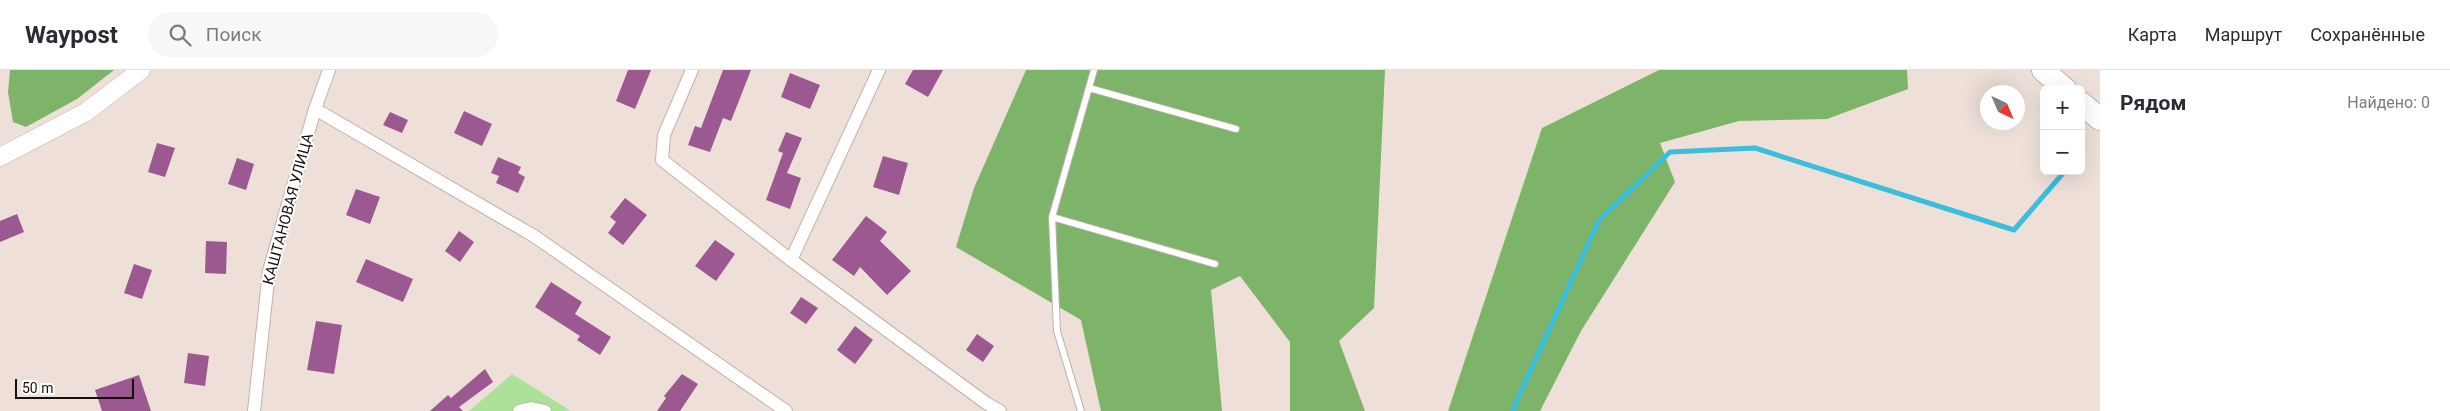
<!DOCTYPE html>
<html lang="ru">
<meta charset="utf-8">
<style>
body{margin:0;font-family:Roboto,sans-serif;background:#f7f7f7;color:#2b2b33}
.controls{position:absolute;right:15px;top:15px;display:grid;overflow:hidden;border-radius:8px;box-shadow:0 5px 20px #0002}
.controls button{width:45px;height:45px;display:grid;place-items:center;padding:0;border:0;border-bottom:1px solid #e1e1e2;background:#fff;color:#2b2b33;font:25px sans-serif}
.compass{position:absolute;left:1980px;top:15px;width:45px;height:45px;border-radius:50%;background:#fff;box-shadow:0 5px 20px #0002;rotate:136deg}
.scale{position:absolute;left:15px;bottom:12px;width:119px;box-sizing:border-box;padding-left:5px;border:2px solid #15100e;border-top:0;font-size:14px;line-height:18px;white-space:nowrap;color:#15100e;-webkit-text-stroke:4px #fff;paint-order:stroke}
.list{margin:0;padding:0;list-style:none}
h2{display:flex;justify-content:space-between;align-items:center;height:65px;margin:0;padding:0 20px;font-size:21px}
h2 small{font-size:16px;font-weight:400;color:#7c7c81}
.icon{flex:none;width:28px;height:28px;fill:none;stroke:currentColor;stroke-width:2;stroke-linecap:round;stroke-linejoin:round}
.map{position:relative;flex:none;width:2100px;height:341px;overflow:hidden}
header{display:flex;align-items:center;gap:30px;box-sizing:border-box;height:70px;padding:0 25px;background:#fff;border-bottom:1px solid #e1e1e2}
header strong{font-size:24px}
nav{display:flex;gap:28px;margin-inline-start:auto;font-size:18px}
.search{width:350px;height:45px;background:#f7f7f7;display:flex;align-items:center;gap:12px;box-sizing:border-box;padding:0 18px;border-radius:28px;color:#7c7c81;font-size:19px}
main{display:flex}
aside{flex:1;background:#fff}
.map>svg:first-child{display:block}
.green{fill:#ace199}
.forest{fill:#7eb46a}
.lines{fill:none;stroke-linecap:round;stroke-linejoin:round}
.stream{stroke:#3abedb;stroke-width:5}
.building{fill:#9c5891}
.lane-casing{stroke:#bfb2ab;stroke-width:8}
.street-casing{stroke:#bfb2ab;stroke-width:14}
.secondary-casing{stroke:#bfb2ab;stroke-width:19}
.highway-casing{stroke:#bfb2ab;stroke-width:24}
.lane{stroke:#fff;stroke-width:6}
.street{stroke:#fff;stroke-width:12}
.secondary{stroke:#fff;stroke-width:18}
.highway{stroke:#fff;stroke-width:22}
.labels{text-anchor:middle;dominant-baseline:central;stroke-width:4;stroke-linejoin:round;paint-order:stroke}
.street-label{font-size:15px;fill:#15100e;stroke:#fff}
</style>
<header>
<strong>Waypost</strong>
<div class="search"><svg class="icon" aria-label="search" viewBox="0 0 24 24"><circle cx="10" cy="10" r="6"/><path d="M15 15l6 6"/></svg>Поиск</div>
<nav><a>Карта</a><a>Маршрут</a><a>Сохранённые</a></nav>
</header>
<main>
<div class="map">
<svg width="2100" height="341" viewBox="0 0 2100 341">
<rect width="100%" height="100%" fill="#eee0d8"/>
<path class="green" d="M512,304L571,341H469Z"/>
<path class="forest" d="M10,0H114L77,29L26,57L13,52L8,22Z
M1026,0H1385L1374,238L1339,271L1365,341H1290V272L1240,206L1211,220L1222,341H1101L1081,250L956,177L974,118Z
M1659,0H1907L1908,19L1827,49L1739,51L1660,73L1675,112L1581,261L1540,341H1448L1542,58Z"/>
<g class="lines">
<path class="stream" d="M1512,341L1599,150L1670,82L1755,78L2014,160L2065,101"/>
</g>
<path class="building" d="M628,0H651L635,39L616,31Z
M723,0H751L731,51L723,48L710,82L688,75L695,56L701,58Z
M913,0H943L928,27L905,14Z
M790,3L820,15L810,39L781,27Z
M464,41L492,54L482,76L454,63Z
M390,42L408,50L402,63L383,55Z
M786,62L802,68L787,103L801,108L790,139L766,130L783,83L778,81Z
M157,73L175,78L165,107L148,102Z
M883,86L908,93L899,125L873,117Z
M498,87L521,97L518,103L525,107L518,123L496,113L499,106L491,103Z
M237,88L254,94L246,120L228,114Z
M356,119L380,127L370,154L346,145Z
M625,128L647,145L623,175L608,163L616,152L610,147Z
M17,144L24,162L0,172V151Z
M866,146L887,162L880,171L911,201L887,225L860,197L854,206L832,190Z
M459,161L474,172L460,192L445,181Z
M715,170L735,184L716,211L695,196Z
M206,171L227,172L226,204L205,203Z
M366,189L413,209L403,232L356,212Z
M134,194L152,200L142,229L124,223Z
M551,212L582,232L575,244L611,267L600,285L577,270L580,266L535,237Z
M801,227L818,238L806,254L790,243Z
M316,251L342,255L334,304L307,300Z
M855,256L873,270L855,294L837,280Z
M977,264L994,276L983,292L966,280Z
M188,283L209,286L205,316L184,313Z
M485,299L493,312L459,337L463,341H430L448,325L451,328Z
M682,304L698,314L680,341H657L666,328L664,326Z
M139,305L151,341H102L95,320Z"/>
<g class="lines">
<defs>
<path id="lane" d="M1089,18L1236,59
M1052,147L1215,194
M1081,341L1057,261L1052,147L1094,0"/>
<path id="street" d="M692,0L664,65L662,90L791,190L986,333L1000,341
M315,39L534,166L786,341
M791,190L879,0
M254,341L269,201L315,39L329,0
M519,341L531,338L545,341"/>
<path id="secondary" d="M0,87L86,42L141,0"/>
<path id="highway" d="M2043,0L2065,19
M2081,33L2100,49"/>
</defs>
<use href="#lane" class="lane-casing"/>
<use href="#street" class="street-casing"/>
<use href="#secondary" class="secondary-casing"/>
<use href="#highway" class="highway-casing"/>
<use href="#lane" class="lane"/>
<use href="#street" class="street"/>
<use href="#secondary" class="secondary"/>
<use href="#highway" class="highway"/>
</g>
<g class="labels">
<g class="street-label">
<text transform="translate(288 139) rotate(-75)">КАШТАНОВАЯ УЛИЦА</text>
</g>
</g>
</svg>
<div class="controls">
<button>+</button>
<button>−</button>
</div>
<svg class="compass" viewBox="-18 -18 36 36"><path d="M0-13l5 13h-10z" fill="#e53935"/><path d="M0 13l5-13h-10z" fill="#7c7c81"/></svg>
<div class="scale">50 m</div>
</div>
<aside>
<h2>Рядом<small>Найдено: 0</small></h2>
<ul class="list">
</ul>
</aside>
</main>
